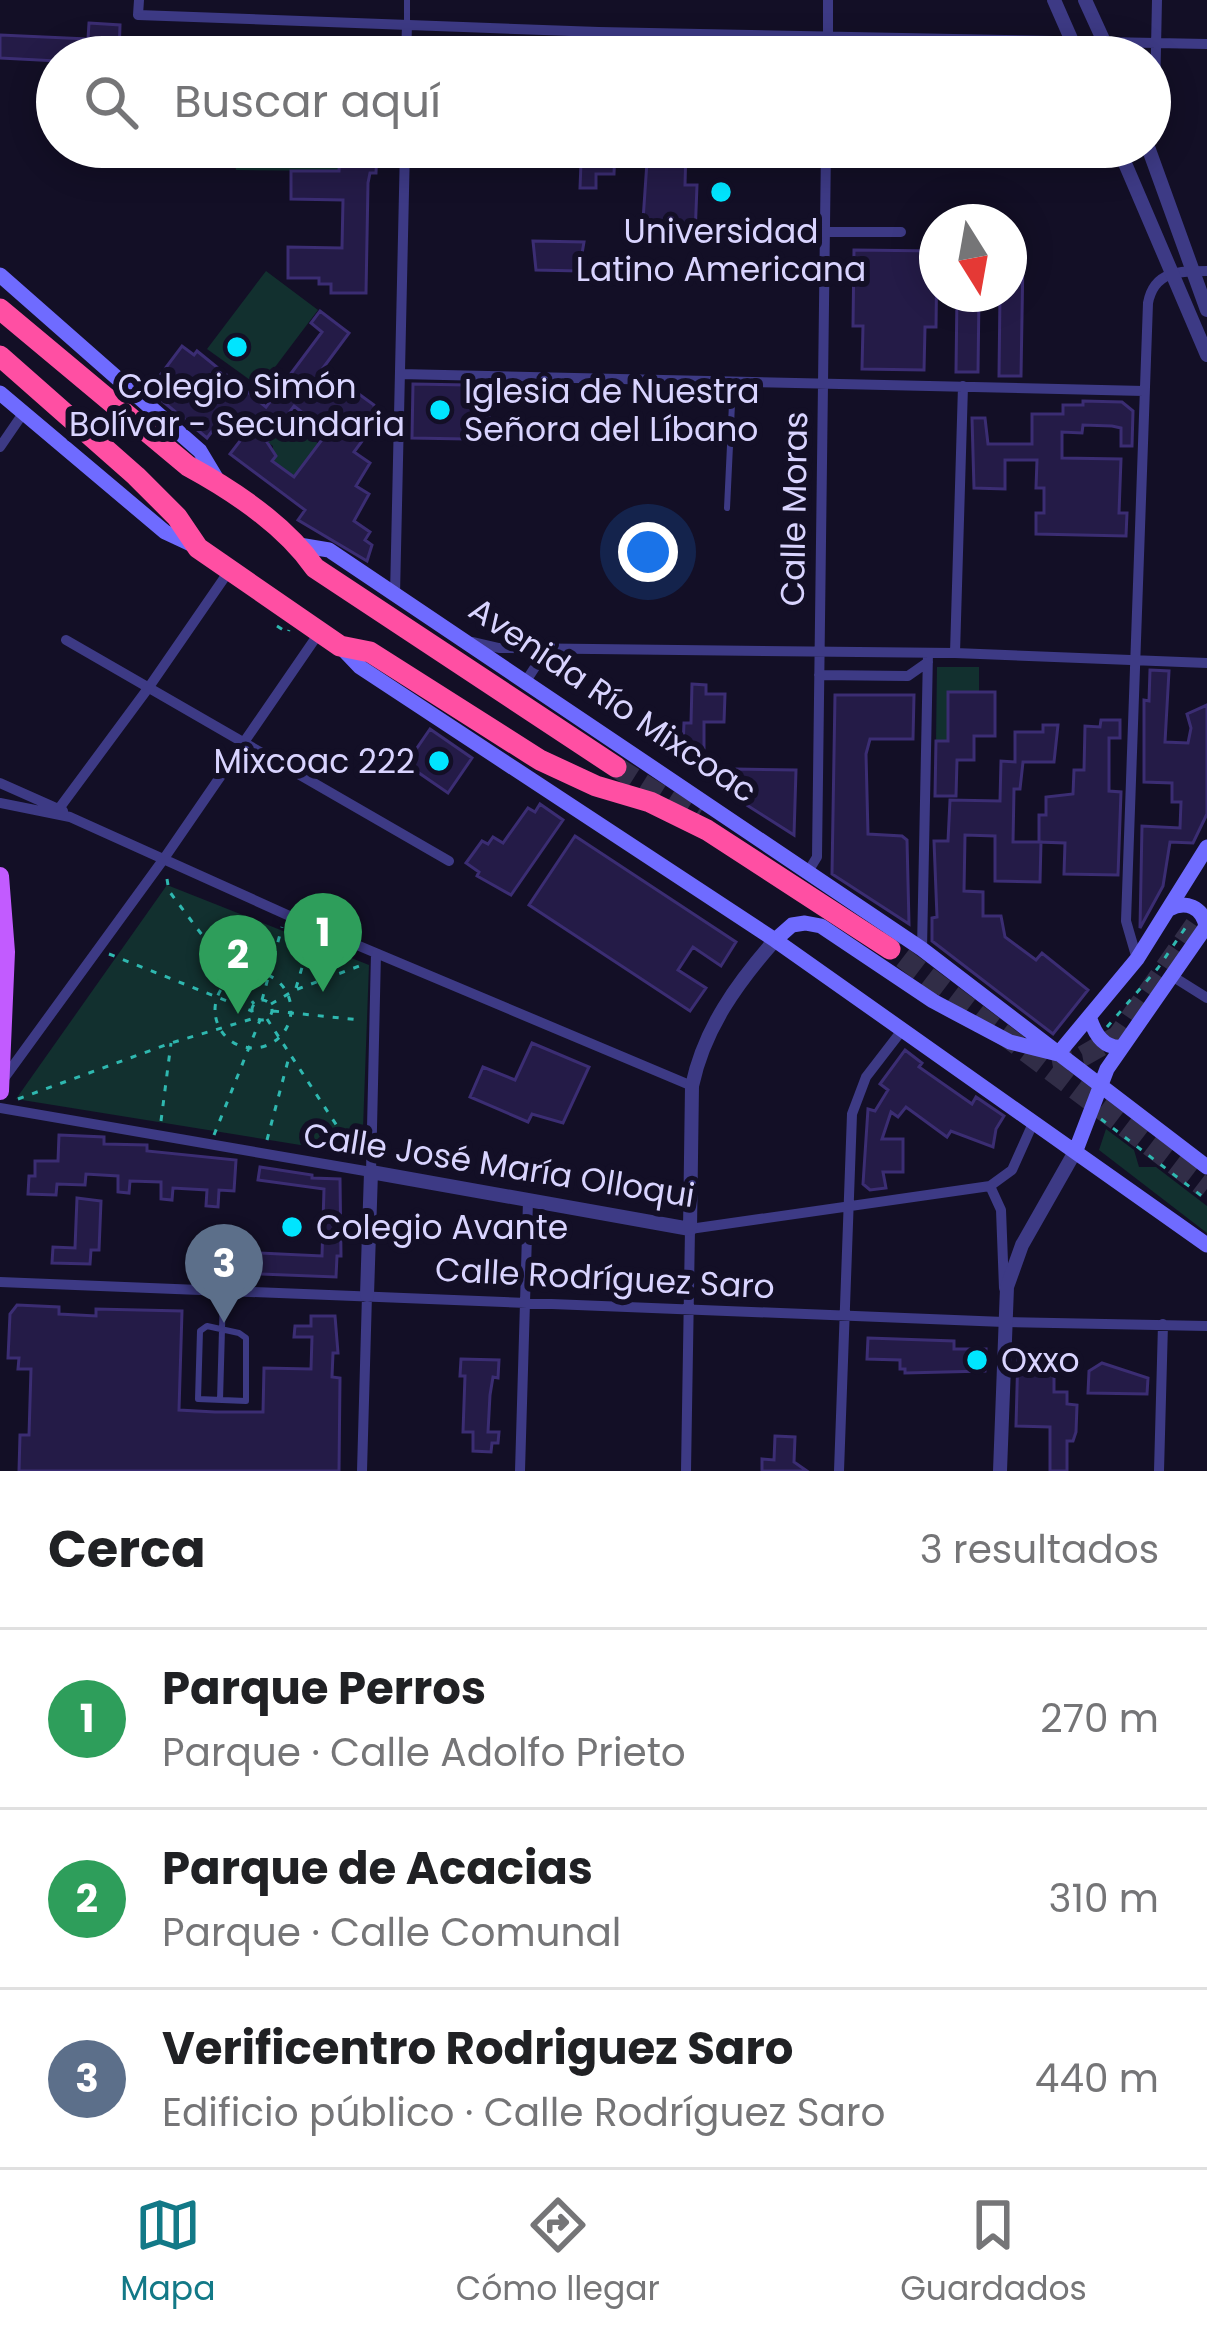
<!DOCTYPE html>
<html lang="es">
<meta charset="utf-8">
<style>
body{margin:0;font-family:Poppins,sans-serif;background:#f6f6f6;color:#202124}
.compass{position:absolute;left:919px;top:204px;width:108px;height:108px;border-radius:50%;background:#fff;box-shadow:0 6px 30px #0003;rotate:169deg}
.you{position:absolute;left:648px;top:552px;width:42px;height:42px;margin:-30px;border:9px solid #fff;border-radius:50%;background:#1a73e8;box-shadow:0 0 0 18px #1a73e833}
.badge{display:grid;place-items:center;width:78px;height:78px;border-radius:50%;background:#127987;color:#fff;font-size:39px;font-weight:700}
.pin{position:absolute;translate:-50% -99px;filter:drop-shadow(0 3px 6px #0008)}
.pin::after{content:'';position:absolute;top:63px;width:42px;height:36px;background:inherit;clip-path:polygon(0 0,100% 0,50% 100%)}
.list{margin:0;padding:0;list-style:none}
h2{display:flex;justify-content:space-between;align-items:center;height:156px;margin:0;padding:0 48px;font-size:51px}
h2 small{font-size:39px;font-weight:400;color:#757577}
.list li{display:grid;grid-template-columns:78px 1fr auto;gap:36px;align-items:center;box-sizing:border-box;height:180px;padding:0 48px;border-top:3px solid #e0e0e0}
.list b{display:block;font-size:45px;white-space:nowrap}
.list p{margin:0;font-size:39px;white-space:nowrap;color:#757577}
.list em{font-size:39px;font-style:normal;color:#757577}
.icon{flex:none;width:66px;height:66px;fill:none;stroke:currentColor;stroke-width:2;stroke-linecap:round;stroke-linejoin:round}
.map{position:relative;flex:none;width:1207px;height:1471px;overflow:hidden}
.search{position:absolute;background:#fff;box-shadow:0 6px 30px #0003;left:36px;right:36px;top:36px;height:132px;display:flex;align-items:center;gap:30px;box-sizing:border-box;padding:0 42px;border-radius:66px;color:#757577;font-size:45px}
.sheet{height:696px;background:#fff}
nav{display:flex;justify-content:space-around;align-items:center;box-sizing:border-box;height:168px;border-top:3px solid #e0e0e0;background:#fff;font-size:33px;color:#757577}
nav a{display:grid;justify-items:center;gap:6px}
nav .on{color:#127987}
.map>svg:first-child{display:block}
.green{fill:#12302f}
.building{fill:#241b47;stroke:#3b2d73;stroke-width:3;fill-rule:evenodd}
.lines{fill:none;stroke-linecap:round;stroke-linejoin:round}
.motorway-tunnel{stroke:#312d47;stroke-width:21;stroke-dasharray:21 10;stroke-linecap:butt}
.path{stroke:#2fb8b0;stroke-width:3;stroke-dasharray:6 9;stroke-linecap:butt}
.service{stroke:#3d3a85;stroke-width:6}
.minor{stroke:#3d3a85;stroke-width:10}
.tertiary{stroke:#3d3a85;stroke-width:14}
.secondary{stroke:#6f6bff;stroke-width:15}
.primary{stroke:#c25bff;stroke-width:18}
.motorway{stroke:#ff4fa3;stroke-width:21}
.poi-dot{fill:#00e5ff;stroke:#130f26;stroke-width:4.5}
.labels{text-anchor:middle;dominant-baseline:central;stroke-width:12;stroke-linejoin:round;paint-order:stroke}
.poi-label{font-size:33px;fill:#d9d4ff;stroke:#130f26;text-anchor:start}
.street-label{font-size:33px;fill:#d9d4ff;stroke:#130f26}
</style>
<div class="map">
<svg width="1207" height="1471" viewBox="0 0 1207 1471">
<rect width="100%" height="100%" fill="#130f26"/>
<path class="green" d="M213,147H340L339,171L236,170L235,162L212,161Z
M266,271L318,310L260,387L207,349Z
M285,418L319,444L294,477L272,461L273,446L267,442Z
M937,667H979V692L948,693V741H936Z
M167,885L369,965L362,1155L16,1099Z
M1106,1129L1134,1150L1139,1167H1156L1207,1206V1233L1099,1150Z"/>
<path class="building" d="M89,23L120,25L119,57H57V61L0,58V35L88,39Z
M461,39L541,40V57H518V50H483L482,57H432V41Z
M340,147H377L376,173H370L368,183L366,293H331V284H319V278H288V247L342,248L343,200L291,199V171H339Z
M561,147H615L614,174H596V188H580L581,163L561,162Z
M648,147H686L685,185H697L695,237L642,235Z
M533,241L584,242L579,271L536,270Z
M854,250L937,251L936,327H925L924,370L862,369L863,326H853Z
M1009,257H1023L1021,376H999L1000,294H1009Z
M957,294H979L978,372H956Z
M320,311L349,333L323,368L374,405V425L354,452L370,463L356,486L369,494L354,521L370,532L365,540L372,545L367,561L298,520L305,510L230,454L250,428L225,414L207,438L149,390L182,346L194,355L197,351L266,407L322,332L311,323ZM294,406L312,420L304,431L324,437L294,477L272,461L276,456L267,442Z
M413,384L467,385V397L490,398L489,430H466V439L412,438Z
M1083,401L1122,402L1133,411L1132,446H1121V428L1112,426L1083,425L1082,433L1062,432V458L1121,459L1119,513H1127L1126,536L1036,534V513H1044V488H1036L1037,460H1005V489L974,488L972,418H985L988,444H1032V414H1063V405H1083Z
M1150,670L1169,671L1165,742L1188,743L1191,728L1187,714L1207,705V814L1193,843L1170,842L1163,886L1140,928L1142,826L1180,828L1181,802H1172V783L1144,782V700L1149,701Z
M692,684L706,685V694H725L724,722H704V748L683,747L684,723H691Z
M948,692H995V736H974V760H957L956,796H935L936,741H948Z
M835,695H914L913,739H870L866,754L868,834L902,836L907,840L909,924L832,874Z
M1101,720H1120V738H1109V791L1121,792L1118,875L1064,874L1065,843L1039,842V815H1046V797L1073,794L1074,770H1084L1085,726L1100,727Z
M1043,725H1058L1054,762H1023L1020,789H1014L1013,842H1041L1040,882L995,881V836L965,835L964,891L983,892V916H1001L1005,937L1036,960L1042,953L1088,990L1053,1034L932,941V918L937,917L934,841H948L950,800L1000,801L1001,761L1015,762V732H1043Z
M430,729L472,758L448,793L406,764Z
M734,769L796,770L794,835L734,797Z
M540,804L563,820L511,895L477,876L479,872L466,863L482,841L488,844L493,837L503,843L528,808L535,812Z
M575,836L736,942L721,966L693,947L678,970L706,988L690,1011L529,905Z
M532,1043L589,1067L563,1123L532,1114L528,1122L470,1097L483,1067L515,1080Z
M905,1050L922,1063L919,1067L972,1104L976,1097L1004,1116L996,1129L993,1147L951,1131L947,1137L906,1107L898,1117L891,1112L882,1139H903V1172H883L886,1188L870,1190L863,1184L868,1109L875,1111L888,1090L880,1084Z
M59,1135L104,1137V1144L147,1145V1151L236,1160L234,1191L219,1190L218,1207L206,1206L207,1190L173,1188L172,1200L161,1199V1182L130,1181L129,1193L118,1192V1176L86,1174L85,1185L57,1184L56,1195L28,1194L29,1176H35V1161H58Z
M260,1167L312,1175V1178L340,1179L341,1256H337L336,1277L235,1273L236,1252L322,1256L324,1189L258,1180Z
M77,1198L101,1201L99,1250H91L90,1264L52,1263L53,1247L75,1248Z
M17,1305L59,1307V1314L96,1316V1309L182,1311L179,1410L215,1412H263L264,1368L311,1369L312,1337H294L295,1326H311V1316H335L338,1353H333L332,1377L340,1378L339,1471H19L20,1435H29L31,1369H18L19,1358H8L10,1314Z
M868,1338L954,1341V1349H986L985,1371L905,1373V1369H900V1360L867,1359Z
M1018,1352L1054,1353V1392H1067V1404L1077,1405L1076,1432L1073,1441H1067V1471H1050V1427L1016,1426Z
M461,1359L499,1360L498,1378L493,1377L490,1395L488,1432H499L498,1443H492L491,1452L473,1451V1432H463L465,1376H460Z
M1102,1363L1148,1378L1147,1394L1088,1393L1089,1371Z
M775,1436L795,1437L794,1462L807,1471H762V1459L774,1460Z"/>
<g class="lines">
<path class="motorway-tunnel" d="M616,767L697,818
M878,939L1207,1189
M1052,1062L1083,1056L1118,1036L1207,908"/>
<path class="path" d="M277,626L288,633L289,630
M167,879L169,891L254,1004
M109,954L252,1011
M215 1010a38 38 0 1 1 76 0a38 38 0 1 1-76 0Z
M296,988L310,940
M252 1010a10 10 0 1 1 20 0a10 10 0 1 1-20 0Z
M262,1000L282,927
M271,1004L295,990L362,965
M273,1011L360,1020
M267,1019L358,1158
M1107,1027L1158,968L1190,921
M18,1099L171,1043L255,1018
M1101,1119L1207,1200
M161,1121L171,1043
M214,1135L260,1020
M267,1140L289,1057"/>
<path class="service" d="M407,0V25
M727,508L733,383
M207,1326L239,1333L246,1338V1401L198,1399L200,1331Z
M220,1400L223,1294"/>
<path class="minor" d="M139,0L138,15L599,32L1207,44
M406,57L407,25
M828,57V0
M1150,113L1155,94L1157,0
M824,232H901
M400,374L1144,391
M0,447L24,412
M395,595L405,147
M66,640L449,861
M473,642L499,648L955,653L1207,663
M955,653L963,386
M819,675L908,676L928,662
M526,681L539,661L563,654
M0,783L63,811
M0,803L70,817L314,927L692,1086
M55,814L149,687L229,571
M809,870L817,857L826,147
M922,949L928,653
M1137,959L1126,921L1148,303C1154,271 1179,271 1207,271
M1172,976L1207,998
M2,1081L163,860L319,633
M0,1108L371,1172L376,953
M990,1186L1001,1210L1004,1288
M0,1282L1004,1322L1207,1326
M362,1471L367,1295
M520,1471L528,1201
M686,1471L690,1229L990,1186L1012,1170L1034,1121
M839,1471L852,1114L866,1077L903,1029
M1159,1471L1163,1324"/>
<path class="tertiary" d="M1054,0L1079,57
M1085,0L1111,57
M1118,147L1207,355
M1148,147L1207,310
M367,1295L371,1172L690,1229L692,1086C704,1029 737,983 775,940
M1000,1471L1007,1287L1022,1245L1076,1150"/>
<path class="secondary" d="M0,275L200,451L218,481
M0,393L165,532L195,546
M299,545L329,550L922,949L1207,1167
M340,646L360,667L775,940L1207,1245
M1169,909C1186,900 1202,907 1206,926
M775,940L792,925L805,923L821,926L933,1001L1010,1042L1058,1054L1137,959L1207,847
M1090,1019C1095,1034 1104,1049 1122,1047
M1076,1150L1107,1069L1207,925"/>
<path class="primary" d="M0,876L6,952L0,1091"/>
<path class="motorway" d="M0,309L188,466C234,491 285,525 315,568L616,767
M0,356L136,476L177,517L198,548L340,646L370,652L540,760L596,786L650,802L707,830L890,949"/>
</g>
<g class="poi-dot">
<circle cx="721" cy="192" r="12"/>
<circle cx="237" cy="347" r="12"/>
<circle cx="440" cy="410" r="12"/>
<circle cx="439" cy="761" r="12"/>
<circle cx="292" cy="1227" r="12"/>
<circle cx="977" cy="1360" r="12"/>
</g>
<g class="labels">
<g class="poi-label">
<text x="721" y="231" text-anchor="middle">Universidad<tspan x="721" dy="38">Latino Americana</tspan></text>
<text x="237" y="386" text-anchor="middle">Colegio Simón<tspan x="237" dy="38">Bolívar - Secundaria</tspan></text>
<text x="464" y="391">Iglesia de Nuestra<tspan x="464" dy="38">Señora del Líbano</tspan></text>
<text x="415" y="761" text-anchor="end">Mixcoac 222</text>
<text x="316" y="1227">Colegio Avante</text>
<text x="1001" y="1360">Oxxo</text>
</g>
<g class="street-label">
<text transform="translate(794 509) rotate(-89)">Calle Moras</text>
<text transform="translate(613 700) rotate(34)">Avenida Río Mixcoac</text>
<text transform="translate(499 1165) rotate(9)">Calle José María Olloqui</text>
<text transform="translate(605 1278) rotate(3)">Calle Rodríguez Saro</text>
</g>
</g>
</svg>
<svg class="compass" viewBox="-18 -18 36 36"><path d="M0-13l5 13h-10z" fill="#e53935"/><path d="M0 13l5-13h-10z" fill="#757577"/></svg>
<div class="you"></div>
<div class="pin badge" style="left:323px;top:992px;background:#2e9e5b">1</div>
<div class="pin badge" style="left:238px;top:1014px;background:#2e9e5b">2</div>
<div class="pin badge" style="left:224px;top:1323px;background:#5c6f8a">3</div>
<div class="search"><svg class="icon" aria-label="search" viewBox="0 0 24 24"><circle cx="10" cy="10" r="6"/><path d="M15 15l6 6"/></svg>Buscar aquí</div>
</div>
<section class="sheet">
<h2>Cerca<small>3 resultados</small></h2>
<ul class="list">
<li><span class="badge" style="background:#2e9e5b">1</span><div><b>Parque Perros</b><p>Parque · Calle Adolfo Prieto</p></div><em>270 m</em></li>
<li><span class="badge" style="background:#2e9e5b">2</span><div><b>Parque de Acacias</b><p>Parque · Calle Comunal</p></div><em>310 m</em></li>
<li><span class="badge" style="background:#5c6f8a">3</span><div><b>Verificentro Rodriguez Saro</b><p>Edificio público · Calle Rodríguez Saro</p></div><em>440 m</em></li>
</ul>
</section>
<nav>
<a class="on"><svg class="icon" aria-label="map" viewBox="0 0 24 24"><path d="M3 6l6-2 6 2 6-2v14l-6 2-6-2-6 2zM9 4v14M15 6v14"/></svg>Mapa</a>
<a><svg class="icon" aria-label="directions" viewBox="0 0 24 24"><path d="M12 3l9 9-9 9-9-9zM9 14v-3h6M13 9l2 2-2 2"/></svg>Cómo llegar</a>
<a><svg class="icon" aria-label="saved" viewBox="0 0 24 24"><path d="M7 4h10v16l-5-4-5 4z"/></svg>Guardados</a>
</nav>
